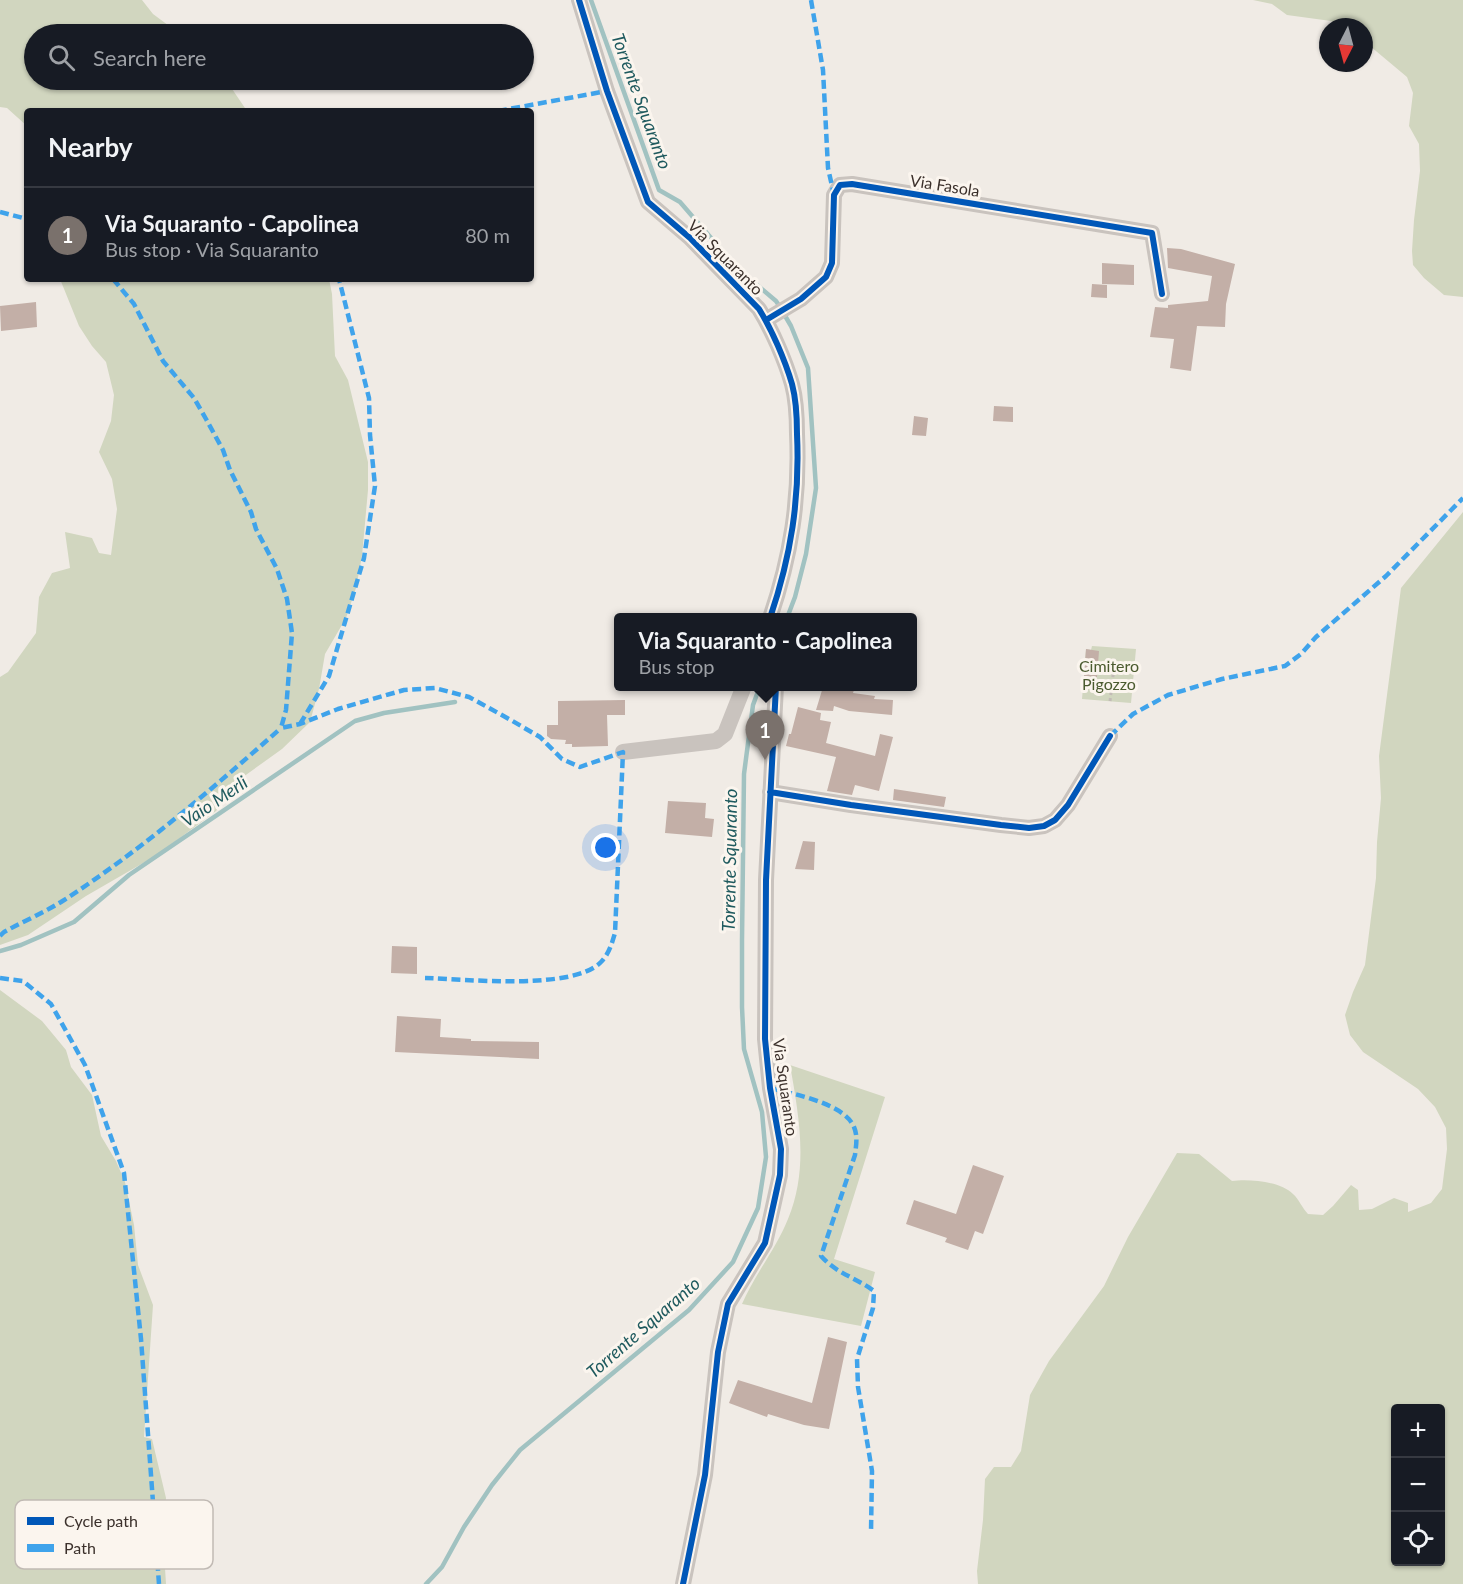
<!DOCTYPE html>
<meta charset="utf-8">
<style>
body{margin:0;font-family:Lato,sans-serif;background:#242831;color:#f1f3f6}
.controls{position:absolute;right:18px;bottom:18px;display:grid;overflow:hidden;border-radius:6px;box-shadow:0 2px 4px #0004}
.controls button{width:54px;height:54px;display:grid;place-items:center;padding:0;border:0;border-bottom:2px solid #363941;background:#171b24;color:#f1f3f6;font:30px sans-serif}
.compass{position:absolute;left:1319px;top:18px;width:54px;height:54px;border-radius:50%;background:#171b24;box-shadow:0 2px 4px #0004;rotate:186deg}
.you{position:absolute;left:606px;top:848px;width:21px;height:21px;margin:-15px;border:4px solid #fff;border-radius:50%;background:#1a73e8;box-shadow:0 0 0 9px #1a73e833}
.badge{display:grid;place-items:center;width:39px;height:39px;border-radius:50%;background:#7a716c;color:#fff;font-size:20px;font-weight:700}
.pin{position:absolute;translate:-50% -50px;filter:drop-shadow(0 2px 3px #0008)}
.pin::after{content:'';position:absolute;top:32px;width:21px;height:18px;background:inherit;clip-path:polygon(0 0,100% 0,50% 100%)}
.popup{position:absolute;left:614px;top:613px;width:303px;height:78px;box-sizing:border-box;display:grid;place-content:center;border-radius:6px;background:#171b24;filter:drop-shadow(0 2px 4px #0005);font-size:20px;white-space:nowrap;color:#9ea1a6}
.popup b{font-size:22px;color:#f1f3f6}
.popup::after{content:'';position:absolute;left:50%;top:100%;margin-left:-12px;border:12px solid transparent;border-top-color:#171b24}
.list{margin:0;padding:0;list-style:none}
h2{display:flex;justify-content:space-between;align-items:center;height:78px;margin:0;padding:0 24px;font-size:26px}
h2 small{font-size:20px;font-weight:400;color:#9ea1a6}
.list li{display:grid;grid-template-columns:39px 1fr auto;gap:18px;align-items:center;box-sizing:border-box;height:96px;padding:0 24px;border-top:2px solid #363941}
.list b{display:block;font-size:22px;white-space:nowrap}
.list p{margin:0;font-size:20px;white-space:nowrap;color:#9ea1a6}
.list em{font-size:20px;font-style:normal;color:#9ea1a6}
.icon{flex:none;width:33px;height:33px;fill:none;stroke:currentColor;stroke-width:2;stroke-linecap:round;stroke-linejoin:round}
.map{position:relative;flex:none;width:1463px;height:1584px;overflow:hidden}
.search{position:absolute;background:#171b24;box-shadow:0 2px 4px #0004;left:24px;top:24px;width:510px;height:66px;display:flex;align-items:center;gap:15px;box-sizing:border-box;padding:0 21px;border-radius:33px;color:#9ea1a6;font-size:22px}
.panel{position:absolute;background:#171b24;box-shadow:0 2px 4px #0004;left:24px;top:108px;width:510px;height:174px;border-radius:6px}
.map>svg:first-child{display:block}
.green{fill:#d1d6bf;fill-rule:evenodd}
.lines{fill:none;stroke-linecap:round;stroke-linejoin:round}
.stream{stroke:#a1c2c1;stroke-width:4.5}
.building{fill:#c3afa7}
.path{stroke:#c2bbb6;stroke-width:3;stroke-dasharray:3 3;stroke-linecap:butt}
.minor{stroke:#c9c3be;stroke-width:16}
.quiet{stroke:#3fa3eb;stroke-width:4.5;stroke-dasharray:9 4.5;stroke-linecap:butt}
.cycleway-casing{stroke:#fbf5ee;stroke-width:10}
.cycleway{stroke:#0057b8;stroke-width:6}
.labels{text-anchor:middle;dominant-baseline:central;stroke-width:6;stroke-linejoin:round;paint-order:stroke}
.street-label{font-size:16px;fill:#3b302b;stroke:#fbf5ee}
.park-label{font-size:16px;fill:#4a5a2e;stroke:#fbf5ee}
.water-label{font-size:18px;font-style:italic;fill:#1f5a5e;stroke:#fbf5ee}
.key{fill:#fbf5ee;stroke:#c1bab4;stroke-width:1.5}
.key-label{font-size:16px;fill:#3b302b}
</style>
<div class="map">
<svg width="1463" height="1584" viewBox="0 0 1463 1584">
<rect width="100%" height="100%" fill="#f0ebe5"/>
<path class="green" d="M0,0H142L153,14L180,34H34V80H226L247,111H27V126L7,108L0,107Z
M1253,0H1463V297L1444,295L1424,278L1413,265L1412,251L1414,220L1420,171L1419,144L1409,126L1413,93L1407,77L1364,41V27H1340L1331,21L1287,15L1272,4Z
M60,279H329L332,294L335,356L348,380L368,462V490L362,556L356,588L346,618L325,654L319,689L310,722L282,749L243,777L216,811L157,855L86,896L28,935L0,945V677L8,672L36,633L39,597L52,573L70,568L65,532L92,538L99,553L111,555L117,509L112,479L99,452L111,421L114,395L106,362L92,346L79,326Z
M1463,512V1584H978L977,1571L983,1520L985,1479L994,1467H1011L1021,1451L1030,1395L1049,1361L1104,1286L1128,1237L1177,1153L1199,1154L1232,1181C1249,1179 1280,1181 1293,1194C1299,1199 1302,1208 1308,1214L1323,1215L1333,1206L1351,1185L1358,1190L1359,1210L1372,1209L1394,1198L1408,1203V1212L1431,1203L1442,1189L1447,1149L1446,1128L1435,1107L1418,1089L1363,1052L1350,1035L1345,1015L1353,992L1365,965L1376,878L1377,842L1381,798L1379,756L1401,588ZM1440,1408V1562H1396V1408Z
M1092,646L1136,649L1131,703L1082,699L1086,649L1091,650Z
M0,990L42,1021L66,1050L71,1067L92,1095L101,1136L116,1161L125,1182L134,1225L138,1265L153,1305L144,1437L152,1439L166,1498L163,1536L166,1584H0Z
M790,1065L885,1097L834,1259L875,1272L861,1326L742,1304C755,1274 776,1249 788,1219C809,1169 799,1116 790,1065Z"/>
<g class="lines">
<path class="stream" d="M591,0L659,190L680,202L737,268L776,301L780,307
M784,314L791,326L808,368L816,488L806,554L795,597L787,618
M0,951L21,945L74,922L129,875L355,721L384,713L455,702
M426,1584L442,1567L464,1527L492,1485L520,1450L689,1310L733,1262L758,1208L766,1157L762,1112L744,1049L742,1007V940L744,774L753,705L760,686"/>
</g>
<path class="building" d="M1167,248L1181,249L1235,264L1226,304L1225,327L1197,326L1191,371L1170,368L1174,339L1150,337L1155,307L1168,308V305L1208,301L1212,276L1168,268Z
M1102,263L1134,265V285L1102,284Z
M1092,284L1107,285V298L1091,297Z
M36,302L37,327L1,331L0,306Z
M994,406L1013,407V422L993,421Z
M914,416L928,418L926,436L912,435Z
M1086,649L1099,651L1097,677L1084,676Z
M823,687H855L853,693L875,696L874,699L893,700L892,715L849,711L834,706L833,711L816,710Z
M625,700V715H607L608,746L572,747V744H565L566,740L551,739L547,736V725H558V701Z
M798,707L821,713L820,720L831,722L826,743L875,756L880,734L893,737L879,791L855,785L852,795L827,791L836,757L786,746L789,734H791Z
M894,789L946,797L944,807L893,800Z
M668,801L706,803L705,818L714,819L712,837L665,833Z
M803,841L815,842L814,870L795,869Z
M392,946L417,947V974L391,973Z
M397,1016L441,1019L440,1037L471,1039V1041L539,1042V1059L395,1052Z
M973,1165L1004,1176L983,1234L975,1231L968,1250L945,1242L947,1238L906,1224L914,1200L956,1214Z
M828,1337L847,1342L829,1429L804,1425L768,1414L767,1417L729,1403L738,1380L812,1403Z"/>
<g class="lines">
<path class="path" d="M1110,701L1115,659"/>
<path class="minor" d="M579,0L607,91L648,202L690,238L759,309C772,330 785,360 792,384C796,399 797,418 797,434C800,499 791,556 770,618
M766,320L801,299L826,277L832,263L834,195L840,185L852,184L1152,233L1162,294
M623,752L716,741L725,734L744,686
M770,792L851,805L1001,825L1029,828L1044,826L1055,820L1068,805L1110,736
M683,1584L705,1475L718,1352L728,1304L765,1243L780,1175L781,1149L770,1088L765,1039L766,880L776,686"/>
<path class="quiet" d="M811,0L823,70L828,168L834,195
M498,111L607,91
M0,212L27,219
M113,279L134,304L163,361L194,398L206,419L223,450L230,470L251,512L256,529L277,569L287,599L292,633L286,710L281,728L300,724L338,709L404,690L435,688L469,697L509,719L540,737L562,759L580,767L623,752L615,933C612,943 609,954 601,962C573,991 465,979 425,978
M300,724L329,676L364,558L375,486L370,435L369,398L339,279
M1110,736L1133,714L1168,695L1222,679L1285,666L1301,654L1316,637L1386,576L1463,498
M0,936L4,932C22,922 43,913 61,902C139,852 211,790 281,728
M0,978L23,981L51,1004L85,1065L124,1173L141,1339L159,1584
M770,1088C793,1094 844,1103 854,1127C858,1136 856,1146 855,1155L821,1256C837,1274 855,1277 874,1291L873,1308L857,1359L858,1387L872,1471L871,1532"/>
<defs>
<path id="cycleway" d="M579,0L607,91L648,202L690,238L759,309C772,330 785,360 792,384C796,399 797,418 797,434C800,499 791,556 770,618
M766,320L801,299L826,277L832,263L834,195L840,185L852,184L1152,233L1162,294
M770,792L851,805L1001,825L1029,828L1044,826L1055,820L1068,805L1110,736
M683,1584L705,1475L718,1352L728,1304L765,1243L780,1175L781,1149L770,1088L765,1039L766,880L776,686"/>
</defs>
<use href="#cycleway" class="cycleway-casing"/>
<use href="#cycleway" class="cycleway"/>
</g>
<g class="labels">
<g class="street-label">
<text transform="translate(945 185) rotate(9)">Via Fasola</text>
<text transform="translate(726 257) rotate(45)">Via Squaranto</text>
<text transform="translate(786 1087) rotate(82)">Via Squaranto</text>
</g>
<g class="park-label">
<text x="1109" y="665">Cimitero<tspan x="1109" dy="18">Pigozzo</tspan></text>
</g>
<g class="water-label">
<text transform="translate(642 101) rotate(70)">Torrente Squaranto</text>
<text transform="translate(214 801) rotate(-34)">Vaio Merli</text>
<text transform="translate(729 860) rotate(-89)">Torrente Squaranto</text>
<text transform="translate(643 1327) rotate(-41)">Torrente Squaranto</text>
</g>
</g>
<rect x="15" y="1500" width="198" height="69" rx="9" class="key"/>
<rect x="27" y="1517" width="27" height="8" fill="#0057b8"/>
<rect x="27" y="1544" width="27" height="8" fill="#3fa3eb"/>
<g class="key-label">
<text x="64" y="1527">Cycle path</text>
<text x="64" y="1554">Path</text>
</g>
</svg>
<div class="controls">
<button>+</button>
<button>−</button>
<button><svg class="icon" aria-label="locate" viewBox="0 0 24 24"><circle cx="12" cy="12" r="6"/><path d="M12 2v4M12 18v4M2 12h4M18 12h4"/></svg></button>
</div>
<svg class="compass" viewBox="-18 -18 36 36"><path d="M0-13l5 13h-10z" fill="#e53935"/><path d="M0 13l5-13h-10z" fill="#9ea1a6"/></svg>
<div class="you"></div>
<div class="pin badge" style="left:765px;top:760px">1</div>
<div class="popup"><b>Via Squaranto - Capolinea</b>Bus stop</div>
<div class="search"><svg class="icon" aria-label="search" viewBox="0 0 24 24"><circle cx="10" cy="10" r="6"/><path d="M15 15l6 6"/></svg>Search here</div>
<section class="panel">
<h2>Nearby<small></small></h2>
<ul class="list">
<li><span class="badge">1</span><div><b>Via Squaranto - Capolinea</b><p>Bus stop · Via Squaranto</p></div><em>80 m</em></li>
</ul>
</section>
</div>
